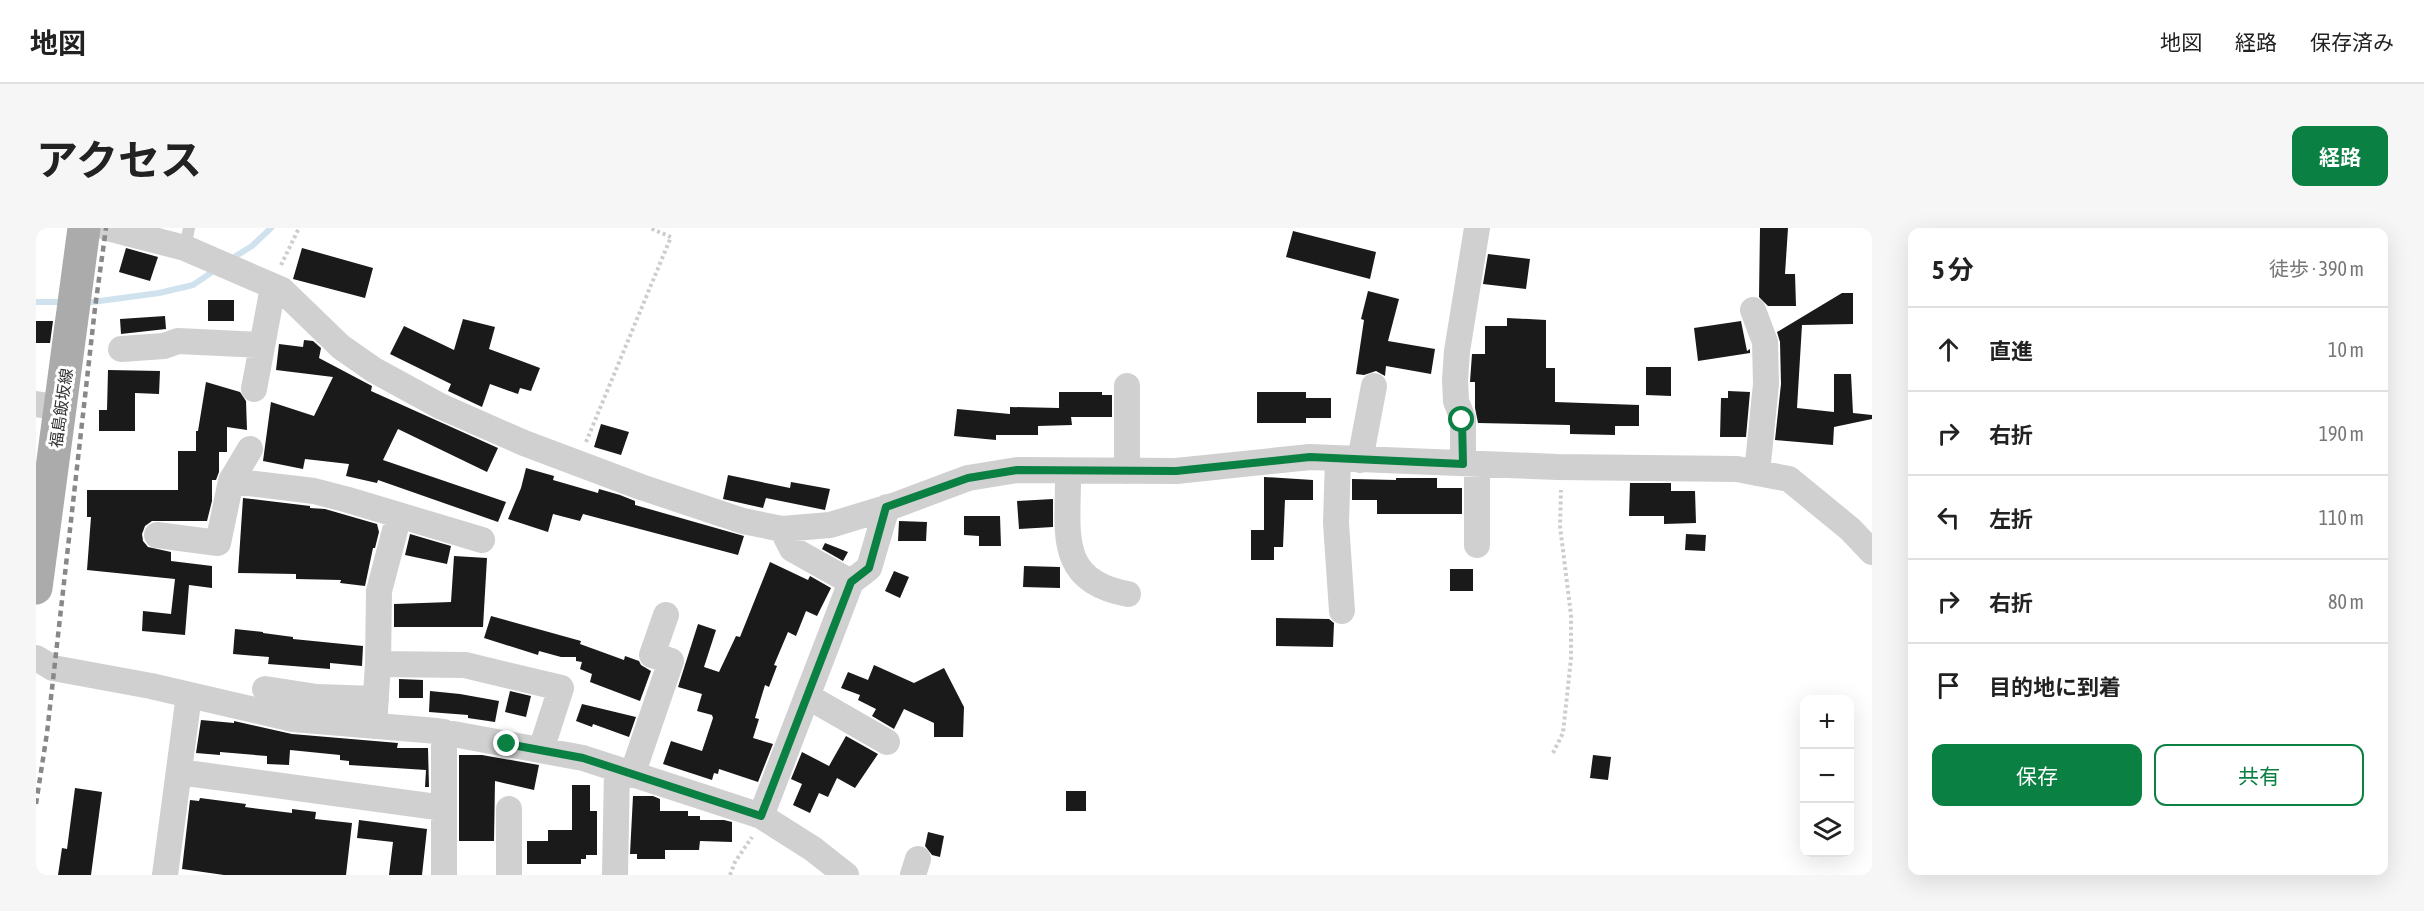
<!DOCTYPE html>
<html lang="ja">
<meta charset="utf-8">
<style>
body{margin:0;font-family:"Asap Condensed","Noto Sans JP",sans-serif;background:#f6f6f6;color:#222}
.controls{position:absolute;right:18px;bottom:18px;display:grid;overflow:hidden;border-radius:12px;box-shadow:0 6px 24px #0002}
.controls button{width:54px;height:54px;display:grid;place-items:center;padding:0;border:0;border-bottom:2px solid #e0e0e0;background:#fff;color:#222;font:30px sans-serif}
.stop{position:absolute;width:18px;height:18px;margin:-14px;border:4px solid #0b8043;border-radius:50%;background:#fff}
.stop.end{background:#0b8043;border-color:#fff;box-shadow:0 2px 6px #0008}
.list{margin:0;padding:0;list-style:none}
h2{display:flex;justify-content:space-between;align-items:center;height:78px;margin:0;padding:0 24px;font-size:26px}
h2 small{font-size:20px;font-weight:400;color:#767676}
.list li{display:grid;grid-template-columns:39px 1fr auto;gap:18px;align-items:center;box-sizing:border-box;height:84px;padding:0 24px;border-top:2px solid #e0e0e0}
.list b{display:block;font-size:22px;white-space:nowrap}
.list em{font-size:20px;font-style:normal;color:#767676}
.actions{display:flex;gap:12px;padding:18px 24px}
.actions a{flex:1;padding:14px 0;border:2px solid #0b8043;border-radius:12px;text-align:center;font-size:21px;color:#0b8043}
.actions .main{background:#0b8043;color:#fff}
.icon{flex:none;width:33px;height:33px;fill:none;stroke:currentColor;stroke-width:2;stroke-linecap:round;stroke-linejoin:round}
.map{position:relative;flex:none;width:1836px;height:647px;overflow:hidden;border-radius:12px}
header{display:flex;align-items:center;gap:36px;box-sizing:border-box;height:84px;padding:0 30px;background:#fff;border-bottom:2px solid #e0e0e0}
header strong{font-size:28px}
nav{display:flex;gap:33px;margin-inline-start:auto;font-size:21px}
.intro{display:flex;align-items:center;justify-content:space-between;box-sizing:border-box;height:144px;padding:0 36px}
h1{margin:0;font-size:42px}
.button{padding:15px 27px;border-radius:12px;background:#0b8043;color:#fff;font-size:21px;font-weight:700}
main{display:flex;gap:36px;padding:0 36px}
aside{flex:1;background:#fff;border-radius:12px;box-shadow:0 6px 24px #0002}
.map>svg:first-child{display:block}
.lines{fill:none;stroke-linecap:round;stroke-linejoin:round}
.stream{stroke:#cfe2ee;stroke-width:6}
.building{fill:#1a1a1a}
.path{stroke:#cdcdcd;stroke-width:4;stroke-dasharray:3 3;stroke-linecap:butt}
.service{stroke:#d0d0d0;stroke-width:12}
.minor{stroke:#d0d0d0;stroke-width:26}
.primary{stroke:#ababab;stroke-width:33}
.rail{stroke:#888;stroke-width:4.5;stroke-dasharray:6 4.5;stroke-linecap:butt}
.route{stroke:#0b8043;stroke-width:8}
.labels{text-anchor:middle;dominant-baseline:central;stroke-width:6;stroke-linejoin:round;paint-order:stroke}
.street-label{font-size:16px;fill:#333;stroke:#fff}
</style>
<header>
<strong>地図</strong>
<nav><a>地図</a><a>経路</a><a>保存済み</a></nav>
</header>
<div class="intro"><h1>アクセス</h1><a class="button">経路</a></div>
<main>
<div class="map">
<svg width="1836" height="647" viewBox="0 0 1836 647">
<rect width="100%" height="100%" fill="#fff"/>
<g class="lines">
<path class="stream" d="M195,31L216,18L235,0
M0,74H29
M49,75L123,65L157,57L179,42"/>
</g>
<path class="building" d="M1724,0H1752L1749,46H1759L1760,78H1732L1723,69Z
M1257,3L1340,24L1334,51L1250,29Z
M90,20L122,29L114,53L83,44Z
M266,20L337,40L329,70L257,51Z
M1452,26L1494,31L1490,61L1447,56Z
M1332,63L1363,71L1352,113L1399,121L1395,146L1350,138L1349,148L1340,143L1328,147L1320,146L1328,92L1325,91Z
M1806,65H1817V96L1766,97L1761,180L1798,184V146H1815L1817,185L1836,187V191L1798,199L1797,217L1739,212L1745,156L1744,114L1741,104Z
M172,72H198V93H172Z
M129,88L130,101L85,106L84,91Z
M1471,90L1510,92V140H1519V174L1603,177V198H1579V207L1534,206V197L1442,195L1439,180V154H1434L1436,126H1449V98H1471Z
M427,91L459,99L453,121L504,140L495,163L484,160L482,166L454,156L446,179L412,163L415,156L354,126L368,98L418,122Z
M0,93H17L14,115H0Z
M1705,93L1711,123L1714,121V125L1662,133L1658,100Z
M268,112L277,113L285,120L283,130L336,158L335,163L462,220L451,244L362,201L347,232L470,274L462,294L342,252L341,255L310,248L313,236L269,231L267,241L227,233L235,174L278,188L297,149L240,142L243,116L267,119Z
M1610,139H1635V168L1610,167Z
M72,142L124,143L123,166L99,165V203H63V182H71Z
M170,154L204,164L210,173L211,202L191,199V224H183V244L180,252H176V273L171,293H116L109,298L106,306L107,313L112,319L135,324V333L176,338V360L153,357L149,407L106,403L107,383L135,386L139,351L51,342L55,289H51V262H142V223H160V203H162Z
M1692,163L1714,164L1710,209H1684L1685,170H1692Z
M1023,164H1066V167H1076V189H1035L1036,197L1002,198V207H960V212L918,208L921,181L974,186V179L1023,180Z
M1221,164H1270V170H1295V190H1270V195H1221Z
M565,196L593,204L585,227L558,219Z
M490,240L518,248L517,252L562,265L563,261L584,267L599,273V277L708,308L702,327L547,286L544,293L517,286L512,304L472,291L485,260Z
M692,247L754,260L755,254L794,261L789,282L730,270L727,280L687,271Z
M1228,249L1277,252V272H1249L1247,319H1238V332H1215V302H1228Z
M1360,250H1401V260H1426V286H1341V272H1316V251L1360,252Z
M1594,255H1635V263H1659L1660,295L1628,296V288H1593Z
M207,270L274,278V280L289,281L341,296L343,304L339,320H337L329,358L304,355L305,352L260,351V346L202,345Z
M1017,271V299L983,301L981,273Z
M928,288H964L965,318H943V308L928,307Z
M863,293L891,294L890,313H862Z
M374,306L415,318L411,336L369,327Z
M1650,306L1670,307L1669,323L1649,322Z
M789,315L812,324L807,333L786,321Z
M418,328L451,330L447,399H358V376L415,374Z
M734,334L772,352L774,348L795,360L781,388L770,383L760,408L752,404L738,437L741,438L733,459L729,457L719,490L723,491L717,510L737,516L722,554L683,541L682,546L678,545L676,552L627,536L635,513L666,523L677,490L676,487L661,483L666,466L642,459L662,396L680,402L668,439L683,444L700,408L704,409Z
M988,338L1024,339V360L987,359Z
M1414,341H1437V363H1414Z
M858,343L873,349L864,370L849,363Z
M455,388L545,413L544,416L588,432L589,428L603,433L605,437L615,443L604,473L554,454L556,446L544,441L546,434L540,433V429H525L503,423L502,427L448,410Z
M1240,390L1293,391L1298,395L1297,419L1240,418Z
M199,401L227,404V405L257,409V411L327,418L326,438L294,435V441L232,436L233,429L197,426Z
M838,437L878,455L908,440L928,479L927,509H898V495L868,481L858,501L836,488L840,481L822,472L824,467L805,460L812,444L832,452Z
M363,451L387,452V470H363Z
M394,463L424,466L463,473L459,494L432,490V487L393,484Z
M474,463L495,468L490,489L469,484Z
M546,476L600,489L593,509L557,496L556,499L540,493Z
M165,492L198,495V493L256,506L362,515L361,520H392L393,559H389L390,542L313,537V533L304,532V527L254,522L253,537L231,536V528L184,524V527L160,525Z
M810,508L842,526L819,560L801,550L792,569L783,565L774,585L757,577L766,556L755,551L766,524L793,538Z
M423,527H446L503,537L498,562L459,553L458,613H423Z
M1557,527L1575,529L1572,552L1554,550Z
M536,557H554V583H561V627H550V631H545V636H491V613H512V602H536Z
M39,560L66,564L55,647H22L26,620L31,621Z
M1030,563H1050V583H1030Z
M597,568H617L624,571V583H652V588H664V592H688L696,594V614L664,613L663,622H629V631H601V626H594Z
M164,570L210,576L209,579L256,585V581L280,584L279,591L316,595L310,647H188L146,641L154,572L163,573Z
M323,592L391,601L386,647H353L357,614L321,610Z
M892,604L908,608L904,629L896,627L889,618Z"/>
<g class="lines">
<path class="path" d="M245,37L263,0
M550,214L635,9L614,0
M1517,525L1527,505L1535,430V387L1524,298L1525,262
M694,647L699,634L716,609"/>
<path class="service" d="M149,20L153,0"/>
<path class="minor" d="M71,0L149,20L246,62L305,119L338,142L404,178L488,215L605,259L707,293L746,301L794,297L860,277L932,250L981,242L1140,243L1274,229L1522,239L1701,241L1753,251L1814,301L1836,324
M1717,82L1729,114L1730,156L1721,245
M85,121L128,118L142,113L226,117
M1091,158V243
M218,161L237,59
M0,176L25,180
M1302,231L1300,295L1306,383
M1324,232L1338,158
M1427,235V191L1420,173L1419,152L1421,123L1441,0
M1441,236V317
M1032,243C1033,301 1018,353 1092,366
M195,253L278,263L309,271L446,312
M121,307L182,315L195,253L214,221
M815,354L833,340L851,279
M0,430L17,440L115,458L257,491L401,503L547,530L725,588L777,621L810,647
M342,436L429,437L525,460L505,522
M229,461L281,469L340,471
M771,468L851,514
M338,498L342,436L343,363L363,287
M408,504V647
M143,544L408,580
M596,547L635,433L616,427L630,387
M725,588L815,354L756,321L746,301
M129,647L153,467
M473,647V581
M579,647L581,542
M877,647L882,631"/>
<path class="primary" d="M0,360L48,0"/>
<path class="rail" d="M0,576L11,505L59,80L70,0"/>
</g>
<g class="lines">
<path class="route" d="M471,516L547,530L725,588L815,354L833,340L850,279L932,250L981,242L1140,243L1274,229L1427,236L1426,192"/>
</g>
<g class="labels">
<g class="street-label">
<text transform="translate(25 180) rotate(-82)">福島飯坂線</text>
</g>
</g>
</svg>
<div class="controls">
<button>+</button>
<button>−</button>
<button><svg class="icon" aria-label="layers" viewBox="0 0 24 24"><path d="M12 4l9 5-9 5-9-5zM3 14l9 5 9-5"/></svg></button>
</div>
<div class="stop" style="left:1426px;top:192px"></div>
<div class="stop end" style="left:471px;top:516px"></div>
</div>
<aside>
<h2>5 分<small>徒歩 · 390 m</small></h2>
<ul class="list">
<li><svg class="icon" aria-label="ahead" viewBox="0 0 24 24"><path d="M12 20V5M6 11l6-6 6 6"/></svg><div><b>直進</b></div><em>10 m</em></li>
<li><svg class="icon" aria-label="right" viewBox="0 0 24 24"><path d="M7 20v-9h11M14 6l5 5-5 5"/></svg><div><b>右折</b></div><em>190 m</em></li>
<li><svg class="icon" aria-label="left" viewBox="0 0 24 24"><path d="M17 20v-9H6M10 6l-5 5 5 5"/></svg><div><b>左折</b></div><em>110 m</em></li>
<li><svg class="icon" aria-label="right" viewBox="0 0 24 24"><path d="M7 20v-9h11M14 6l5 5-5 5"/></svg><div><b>右折</b></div><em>80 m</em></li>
<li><svg class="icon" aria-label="arrive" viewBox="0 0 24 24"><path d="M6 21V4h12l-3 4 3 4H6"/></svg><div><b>目的地に到着</b></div></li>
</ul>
<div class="actions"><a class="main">保存</a><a>共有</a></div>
</aside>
</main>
